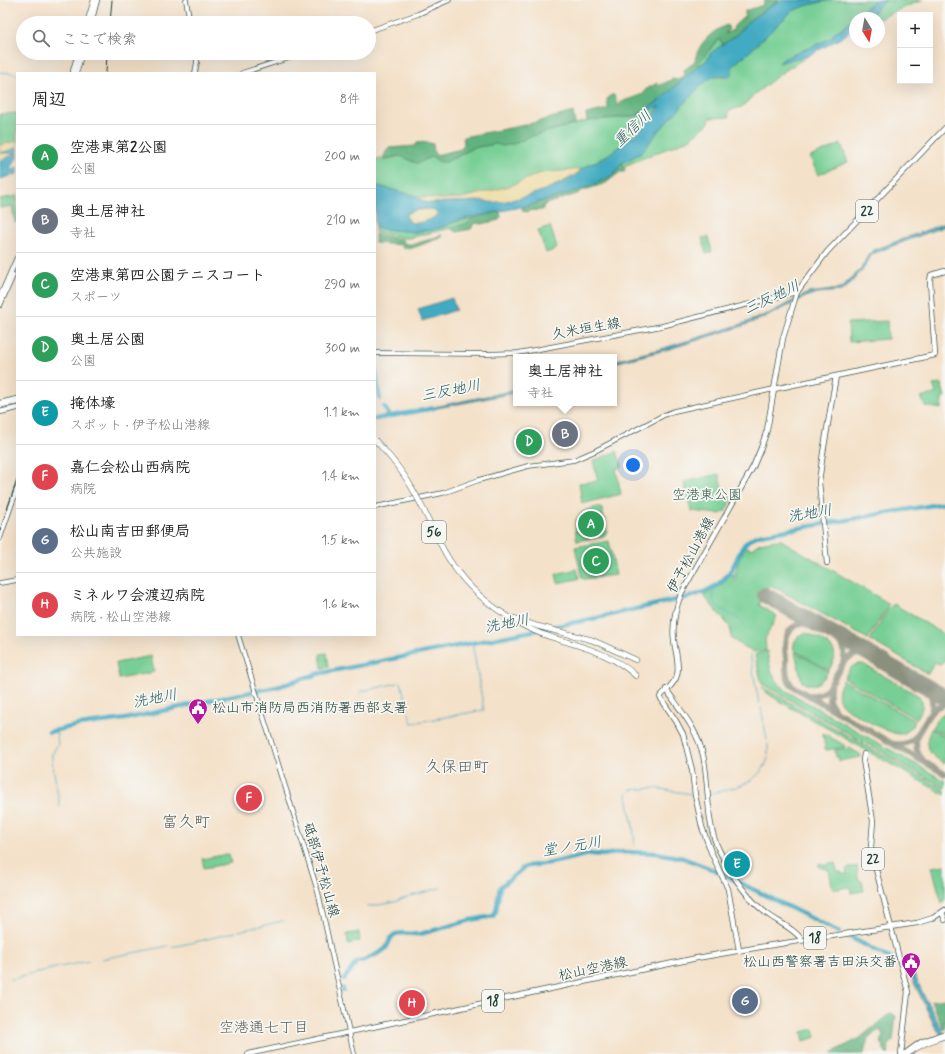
<!DOCTYPE html>
<html lang="ja">
<meta charset="utf-8">
<style>
body{margin:0;font-family:Mynerve,"Klee One",sans-serif;background:#f2f2f2;color:#202124}
.controls{position:absolute;right:12px;top:12px;display:grid;overflow:hidden;border-radius:0px;box-shadow:0 4px 16px #0002}
.controls button{width:36px;height:36px;display:grid;place-items:center;padding:0;border:0;border-bottom:1px solid #e0e0e0;background:#fff;color:#202124;font:20px sans-serif}
.compass{position:absolute;left:849px;top:12px;width:36px;height:36px;border-radius:50%;background:#fff;box-shadow:0 4px 16px #0002;rotate:169deg}
.you{position:absolute;left:633px;top:465px;width:14px;height:14px;margin:-10px;border:3px solid #fff;border-radius:50%;background:#1a73e8;box-shadow:0 0 0 6px #1a73e833}
.badge{display:grid;place-items:center;width:26px;height:26px;border-radius:50%;background:#0b8043;color:#fff;font-size:13px;font-weight:700}
.pin{position:absolute;translate:-50% -50%;border:2px solid #fff;box-shadow:0 1px 4px #0006}
.popup{position:absolute;left:513px;top:354px;width:104px;height:52px;box-sizing:border-box;display:grid;place-content:center;border-radius:0px;background:#fff;filter:drop-shadow(0 1px 3px #0005);font-size:13px;white-space:nowrap;color:#757577}
.popup b{font-size:15px;color:#202124}
.popup::after{content:'';position:absolute;left:50%;top:100%;margin-left:-8px;border:8px solid transparent;border-top-color:#fff}
.list{margin:0;padding:0;list-style:none}
h2{display:flex;justify-content:space-between;align-items:center;height:52px;margin:0;padding:0 16px;font-size:17px}
h2 small{font-size:13px;font-weight:400;color:#757577}
.list li{display:grid;grid-template-columns:26px 1fr auto;gap:12px;align-items:center;box-sizing:border-box;height:64px;padding:0 16px;border-top:1px solid #e0e0e0}
.list b{display:block;font-size:15px;white-space:nowrap}
.list p{margin:0;font-size:13px;white-space:nowrap;color:#757577}
.list em{font-size:13px;font-style:normal;color:#757577}
.icon{flex:none;width:22px;height:22px;fill:none;stroke:currentColor;stroke-width:2;stroke-linecap:round;stroke-linejoin:round}
.map{position:relative;flex:none;width:945px;height:1054px;overflow:hidden}
.search{position:absolute;background:#fff;box-shadow:0 4px 16px #0002;left:16px;top:16px;width:360px;height:44px;display:flex;align-items:center;gap:10px;box-sizing:border-box;padding:0 14px;border-radius:22px;color:#757577;font-size:15px}
.panel{position:absolute;background:#fff;box-shadow:0 4px 16px #0002;left:16px;top:72px;width:360px;height:564px;border-radius:0px}
.map>svg:first-child{display:block}
.green{fill:#77cf95;stroke:#4b8664}
.forest{fill:#61b27e;stroke:#407859}
.sand{fill:#eeda9e;stroke:#868c69}
.water{fill:#42aac2;stroke:#30747b;fill-rule:evenodd}
.lines{fill:none;stroke-linecap:round;stroke-linejoin:round}
.stream{stroke:#42aac2;stroke-width:1}
.river{stroke:#42aac2;stroke-width:4.5}
.taxiway{stroke:#8a8f7e;stroke-width:6}
.runway{stroke:#8a8f7e;stroke-width:16}
.secondary-casing{stroke:#3f564a;stroke-width:5.5}
.primary-casing{stroke:#3f564a;stroke-width:6}
.trunk-casing{stroke:#3f564a;stroke-width:6}
.motorway-casing{stroke:#3f564a;stroke-width:6}
.secondary{stroke:#fff;stroke-width:4}
.primary{stroke:#fff;stroke-width:4.5}
.trunk{stroke:#fff;stroke-width:4.5}
.motorway{stroke:#fff;stroke-width:5}
.rail{stroke:#1f3d34;stroke-width:1}
.motorway-bridge-casing{stroke:#3f564a;stroke-width:6;stroke-linecap:butt}
.motorway-bridge{stroke:#fff;stroke-width:5}
.labels{text-anchor:middle;dominant-baseline:central;stroke-width:3.5;stroke-linejoin:round;paint-order:stroke}
.shield{fill:#f6f6f2;stroke:#60746d;stroke-width:1}
.shield-label{font-size:13px;font-weight:bold;fill:#1f3d34}
.street-label{font-size:14px;fill:#1f3d34;stroke:#f6f6f2}
.park-label{font-size:14px;fill:#315a47;stroke:#f6f6f2}
.poi-label{font-size:14px;fill:#1f3d34;stroke:#f6f6f2;text-anchor:start}
.water-label{font-size:15px;font-style:italic;fill:#2a5e5f;stroke:#f6f6f2}
.neighbourhood-label{font-size:15px;fill:#5c5e56;stroke:#f6f6f2}
.quarter-label{font-size:16px;fill:#5c5e56;stroke:#f6f6f2}
</style>
<div class="map">
<svg width="945" height="1054" viewBox="0 0 945 1054">
<rect width="100%" height="100%" fill="#f6f6f2"/>
<filter id="ink" filterUnits="userSpaceOnUse"><feTurbulence type="fractalNoise" baseFrequency=".025" numOctaves="2"/><feDisplacementMap in="SourceGraphic" scale="8" xChannelSelector="R" yChannelSelector="G"/><feConvolveMatrix kernelMatrix="1 2 1 2 8 2 1 2 1" color-interpolation-filters="sRGB"/></filter>
<filter id="wash" filterUnits="userSpaceOnUse"><feTurbulence type="fractalNoise" baseFrequency=".012" numOctaves="4" result="noise"/><feDisplacementMap in="SourceGraphic" scale="16" xChannelSelector="R" yChannelSelector="G"/><feGaussianBlur stdDeviation="0.9" result="paint"/><feColorMatrix in="noise" values="0 0 0 0 0 0 0 0 0 0 0 0 0 0 0 0 0 1.4 0 .05"/><feComposite in="paint" operator="in"/></filter>
<g filter="url(#wash)">
<rect width="100%" height="100%" fill="#f4e1c9"/>
<path class="green" d="M831,0H875L827,40L783,59L805,56L806,57L780,74L755,94L742,107L728,111L729,117L709,118V123L688,140L624,166L622,163L641,153L657,133L700,86L712,77H729L732,75L731,66L748,53L792,11L808,5Z
M886,0H923L900,9L879,19L869,18L879,6Z
M719,39L723,44L711,53L706,61L698,66L700,61Z
M660,105L651,117L622,144L609,154L582,169L541,173L510,186L462,198L438,199L416,196L375,185V159H388L399,156L404,157L413,162L422,161L428,157H433L437,160L456,158L472,148L496,144L503,146L517,143L528,137L587,121L636,116Z
M17,113V141L0,145V114Z
M841,144L848,162L818,175L810,157Z
M17,196V222L15,223L12,206L0,208V199Z
M473,218L467,224L409,238H403L375,232V228L414,232L432,230L446,226L455,222Z
M550,226L557,247L556,249L546,253L538,230Z
M708,237L712,251L710,253L706,254L702,238Z
M887,321L888,339L849,342L848,323Z
M941,384L945,397L942,398L941,409L925,406L921,397L923,396L924,397L936,393L933,385Z
M536,432L539,449L522,452L518,435Z
M617,451L622,467L616,469L621,494L582,504L579,483L598,481L593,461Z
M719,474L723,493L728,492L731,501L725,512L719,514L691,511L684,482Z
M598,507L602,509L607,532L604,536L577,541C573,520 576,511 598,507Z
M777,540H781L888,603V606L868,639L770,585L759,605L777,616L765,639L766,650L754,652L733,640L731,637L730,627L703,595C713,591 725,584 730,574H733L734,580L736,579C735,568 739,556 746,547L751,549L760,543Z
M609,541L616,575L584,579L582,578L575,547Z
M577,569L579,577L578,579L558,583L556,574Z
M894,604L945,635V659L941,665L934,662L928,674L870,640L888,609Z
M805,633C811,634 815,637 820,639C835,648 839,654 829,670L794,650C792,642 797,636 805,633Z
M767,651C770,669 772,679 787,691L945,781V788L762,684L755,656L756,654Z
M795,652L828,671C823,682 814,689 802,682Z
M327,653L329,667L322,668L320,654Z
M151,656L154,672L119,679L116,663Z
M859,664H863L919,696C925,705 922,711 916,719L844,678C848,671 851,665 859,664Z
M843,680L915,721C912,727 908,733 900,734C891,735 846,711 841,703C836,695 839,687 843,680Z
M762,687L945,790V795L779,701L764,691Z
M945,714V735L932,728L939,717Z
M931,729L945,737V764C929,754 922,749 931,729Z
M823,733L844,745L845,747L827,750L825,749Z
M849,748L860,754L861,757L839,761V757H836L835,750Z
M228,854L231,863L204,868L202,859Z
M819,863L828,866L829,863H835L837,871L847,875L846,869L857,866L858,879L862,881L864,891L851,893L850,887L833,890L829,870L819,867Z
M945,865V899L942,904L932,867Z
M359,932L360,941L348,944L347,934Z
M814,1029L816,1037L804,1041L802,1032Z"/>
<path class="forest" d="M765,0H780L750,20L735,36L723,44L719,39L700,61L698,66L659,101L636,116L587,121L586,114L608,109L607,99L611,95H614L618,105H620L621,102L643,94L645,90L657,83L658,86L673,79L677,80L685,75L684,70L695,62C696,46 712,30 727,25L729,29L725,34L733,30L734,26L745,16V11L763,5Z
M573,112L575,124L528,137L517,143L503,146L496,144L472,148L446,162H440L433,157C427,157 423,162 418,163C412,163 408,158 403,157C397,154 390,159 384,159V156L388,148L415,146L417,143L426,142L433,144L434,153L436,155L461,149L464,144L463,137L525,125Z
M622,163L625,169L624,172H620L606,183L588,189H585L577,194L545,204L542,210C537,211 532,209 527,212L523,211L522,208L535,204L542,201L554,198L605,179L614,173Z
M500,212L501,217L499,220L482,224L474,223L471,229L456,232L450,228L467,224L473,218Z
M375,234L403,240L405,244H415L442,235V237L413,248H403L402,245L375,243Z
M945,999V1029L944,1030L931,1001Z
M890,1013H891L896,1016L893,1040L888,1047L889,1054H886L881,1042L883,1035L880,1030C868,1035 866,1043 864,1054H833V1052L860,1038Z"/>
<path class="sand" d="M17,141V148L2,153H17L0,161V145Z
M582,169C567,184 503,209 483,201L443,202L433,204L427,203L416,196L438,199L462,198L510,186L541,173Z
M434,209L437,212L435,217C428,220 417,225 410,222L406,216L407,213L417,210Z"/>
<path class="water" d="M780,0H831L808,5L792,11L748,53L732,66V75L729,77L722,76L712,77L700,86L657,133L641,153L620,164L618,169L611,176L593,185L554,198L538,202L535,204L458,220L446,226L432,230L414,232L375,228V185L416,196L427,203L483,201C500,208 561,186 576,175C579,173 581,169 585,167C588,165 592,164 596,162C612,154 653,122 660,106L636,116L659,101L698,66L706,61L711,53L735,36L750,20ZM434,209L437,213L435,217C428,220 417,225 410,222L406,216L407,213L417,210Z
M875,0H886L879,6L869,18H855V28L841,38L819,50L818,48L816,52L806,57L804,56L779,63L783,59L827,40L833,36L834,32L841,29Z
M17,148V158L10,168L11,170L17,167V174L0,179V161L16,153H0Z
M945,223V226L872,254L864,268L847,287L841,291L818,293L808,296L768,316L743,326L666,350L614,363V361L664,348L742,324L770,313L808,293L840,289L860,270L869,254L874,250Z
M452,298L456,310L422,321L418,309Z
M516,390V392L509,394L428,410V408Z
M902,962L912,969L924,996L945,1035V1040L935,1027L908,970L903,967Z"/>
<g class="lines">
<path class="stream" d="M0,72L17,74
M734,564V577
M713,588C709,618 739,607 746,630
M751,654V660L759,703
M401,682L408,711
M360,694L362,691L398,683
M761,708L767,740
M409,714L412,723L484,710L472,642
M56,730L58,744L52,754V761L60,807
M768,744V754
M630,790L654,788L691,794
M627,793C628,811 636,828 634,846
M711,793C733,789 761,783 768,758
M411,896L440,888
M367,907L395,902L408,897
M239,931L283,921
M172,947L195,942L236,932
M102,959L168,946
M17,978L51,969L89,961
M10,979H15"/>
<path class="river" d="M375,365L377,377
M377,379L380,399
M384,407L388,413
M375,419L434,408
M49,732L79,725L125,719L231,696L277,687L317,674L592,619L689,597C706,592 721,586 731,570C741,555 739,542 759,535L945,503
M848,936L903,965
M344,979L357,962C362,961 382,953 386,948C389,944 389,938 394,935C401,931 412,935 420,934L471,920L493,916L496,911L500,887L523,868L528,866L551,863L590,854L603,855L622,852L656,853L683,858L714,870L839,932
M343,988V990"/>
<path class="taxiway" d="M817,624C804,621 789,624 786,639C784,645 785,652 786,658C786,668 785,677 792,686L945,774
M838,637C844,646 846,653 843,663
M926,686C932,694 934,702 931,712
M830,687L829,700L835,710
M808,695C842,699 830,649 868,654
M917,736C915,745 916,753 923,760
M894,744C926,748 919,709 945,704"/>
<path class="runway" d="M765,595L945,697"/>
</g>
</g>
<g filter="url(#ink)">
<g class="lines">
<defs>
<path id="secondary" d="M186,0L190,23
M369,31L418,14L449,0
M195,73L197,62L196,53
M242,73L304,53
M375,353L488,354L518,353L662,326L797,292
M375,507L443,493L479,480L528,466L574,460L595,451L664,415L674,411L774,389
M0,538L17,489
M0,583L17,580
M238,635L318,892L354,1054"/>
<path id="primary" d="M774,389L935,355L930,281L931,275L945,271
M827,563L819,482L823,453L836,376
M666,689C681,711 697,729 703,755C710,785 705,823 719,850C731,874 745,897 766,913C777,922 794,928 802,940
M864,754L863,760L873,821L871,847L874,862L908,992L901,1054
M942,912L945,920
M739,950L728,889L711,852L702,827L695,795L692,770L683,734L676,721L660,697C666,690 675,684 677,675C680,664 675,651 674,640C672,624 675,610 681,594L753,467L761,448L767,430L783,338L797,292L827,252L945,128
M248,1054L507,998L697,958L766,946L917,923L933,918L945,910
M904,1054L921,1042L945,1033
M908,1054C919,1045 932,1040 945,1036"/>
<path id="trunk" d="M87,23L94,0
M91,23L97,0
M73,71L78,53
M76,73L82,53
M0,297L17,258
M0,305L13,275
M0,403L17,399
M0,412L17,408"/>
<path id="motorway" d="M0,405L17,402
M504,614C519,624 534,632 551,637C581,647 612,653 636,676
M514,618L537,626L592,640L636,660"/>
</defs>
<use href="#secondary" class="secondary-casing"/>
<use href="#primary" class="primary-casing"/>
<use href="#trunk" class="trunk-casing"/>
<use href="#motorway" class="motorway-casing"/>
<use href="#secondary" class="secondary"/>
<use href="#primary" class="primary"/>
<use href="#trunk" class="trunk"/>
<use href="#motorway" class="motorway"/>
<path class="rail" d="M110,23L112,0
M106,73L107,53
M0,530L17,480"/>
<defs>
<path id="motorway-bridge" d="M375,440C389,455 402,470 412,488C425,510 434,534 447,556C461,580 481,599 504,614"/>
</defs>
<use href="#motorway-bridge" class="motorway-bridge-casing"/>
<use href="#motorway-bridge" class="motorway-bridge"/>
</g>
</g>
<defs>
<symbol id="civic-pin" viewBox="-11 -11 22 30"><path d="M0 17L-7.5 6A9.5 9.5 0 1 1 7.5 6Z" fill="#b5179e" stroke="#f6f6f2"/><path d="M-.6-6.5H3V-4.5H.6V-3L4-1V1h2V6H-6V1h2V-1L-.6-3ZM-1.2 2.5V6h2.4V2.5Z" fill="#fff"/></symbol>
</defs>
<g fill-rule="evenodd">
<use href="#civic-pin" x="187" y="697" width="22" height="30"/>
<use href="#civic-pin" x="900" y="951" width="22" height="30"/>
</g>
<g class="labels">
<g class="shield">
<rect x="856" y="200" width="22" height="22" rx="3"/>
<rect x="422" y="521" width="24" height="22" rx="3"/>
<rect x="862" y="848" width="22" height="22" rx="3"/>
<rect x="804" y="927" width="22" height="22" rx="3"/>
<rect x="482" y="990" width="22" height="22" rx="3"/>
</g>
<g class="shield-label">
<text x="867" y="211">22</text>
<text x="434" y="532">56</text>
<text x="873" y="859">22</text>
<text x="815" y="938">18</text>
<text x="493" y="1001">18</text>
</g>
<g class="street-label">
<text transform="translate(586 329) rotate(-10)">久米垣生線</text>
<text transform="translate(691 555) rotate(-62)">伊予松山港線</text>
<text transform="translate(321 870) rotate(74)">砥部伊予松山線</text>
<text transform="translate(593 969) rotate(-12)">松山空港線</text>
</g>
<g class="park-label">
<text x="707" y="495">空港東公園</text>
</g>
<g class="poi-label">
<text x="212" y="708">松山市消防局西消防署西部支署</text>
<text x="897" y="962" text-anchor="end">松山西警察署吉田浜交番</text>
</g>
<g class="water-label">
<text transform="translate(633 129) rotate(-43)">重信川</text>
<text transform="translate(772 298) rotate(-25)">三反地川</text>
<text transform="translate(451 391) rotate(-11)">三反地川</text>
<text transform="translate(810 514) rotate(-10)">洗地川</text>
<text transform="translate(507 624) rotate(-11)">洗地川</text>
<text transform="translate(155 699) rotate(-11)">洗地川</text>
<text transform="translate(572 847) rotate(-9)">堂ノ元川</text>
</g>
<g class="neighbourhood-label">
<text x="264" y="1028">空港通七丁目</text>
</g>
<g class="quarter-label">
<text x="457" y="767">久保田町</text>
<text x="186" y="822">富久町</text>
</g>
</g>
</svg>
<div class="controls">
<button>+</button>
<button>−</button>
</div>
<svg class="compass" viewBox="-18 -18 36 36"><path d="M0-13l5 13h-10z" fill="#e53935"/><path d="M0 13l5-13h-10z" fill="#757577"/></svg>
<div class="you"></div>
<div class="pin badge" style="left:591px;top:524px;background:#2e9e5b">A</div>
<div class="pin badge" style="left:565px;top:434px;background:#6b7280">B</div>
<div class="popup"><b>奥土居神社</b>寺社</div>
<div class="pin badge" style="left:596px;top:561px;background:#2e9e5b">C</div>
<div class="pin badge" style="left:529px;top:442px;background:#2e9e5b">D</div>
<div class="pin badge" style="left:737px;top:864px;background:#0f9aa8">E</div>
<div class="pin badge" style="left:249px;top:798px;background:#e0444e">F</div>
<div class="pin badge" style="left:745px;top:1001px;background:#5c6f8a">G</div>
<div class="pin badge" style="left:412px;top:1003px;background:#e0444e">H</div>
<div class="search"><svg class="icon" aria-label="search" viewBox="0 0 24 24"><circle cx="10" cy="10" r="6"/><path d="M15 15l6 6"/></svg>ここで検索</div>
<section class="panel">
<h2>周辺<small>8件</small></h2>
<ul class="list">
<li><span class="badge" style="background:#2e9e5b">A</span><div><b>空港東第2公園</b><p>公園</p></div><em>200 m</em></li>
<li><span class="badge" style="background:#6b7280">B</span><div><b>奥土居神社</b><p>寺社</p></div><em>210 m</em></li>
<li><span class="badge" style="background:#2e9e5b">C</span><div><b>空港東第四公園テニスコート</b><p>スポーツ</p></div><em>290 m</em></li>
<li><span class="badge" style="background:#2e9e5b">D</span><div><b>奥土居公園</b><p>公園</p></div><em>300 m</em></li>
<li><span class="badge" style="background:#0f9aa8">E</span><div><b>掩体壕</b><p>スポット · 伊予松山港線</p></div><em>1.1 km</em></li>
<li><span class="badge" style="background:#e0444e">F</span><div><b>嘉仁会松山西病院</b><p>病院</p></div><em>1.4 km</em></li>
<li><span class="badge" style="background:#5c6f8a">G</span><div><b>松山南吉田郵便局</b><p>公共施設</p></div><em>1.5 km</em></li>
<li><span class="badge" style="background:#e0444e">H</span><div><b>ミネルワ会渡辺病院</b><p>病院 · 松山空港線</p></div><em>1.6 km</em></li>
</ul>
</section>
</div>
